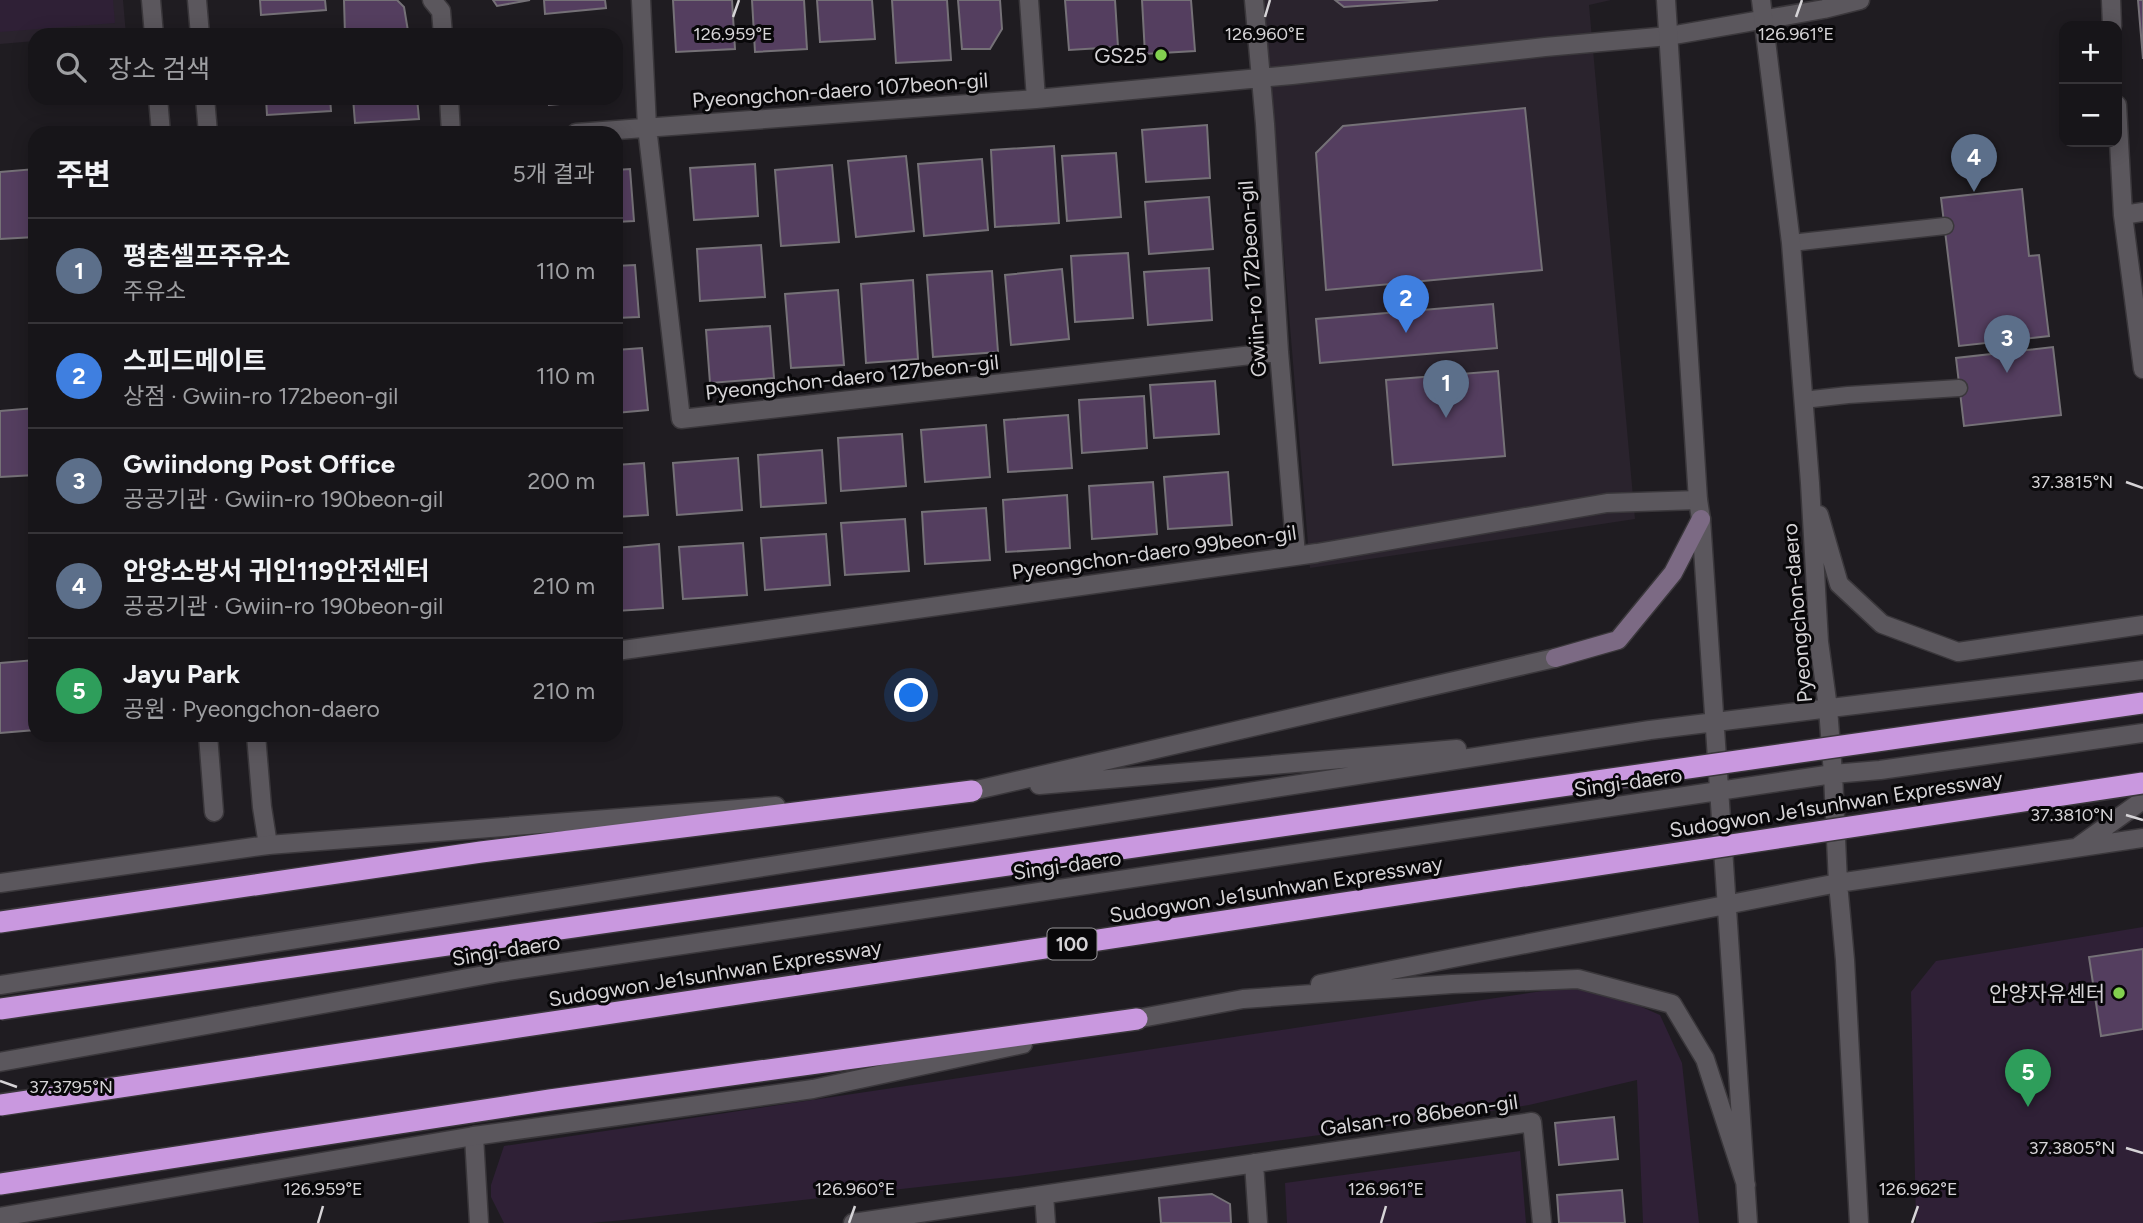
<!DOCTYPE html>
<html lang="ko">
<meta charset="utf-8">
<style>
body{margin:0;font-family:Figtree,"Noto Sans KR",sans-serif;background:#242226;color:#f1f3f6}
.controls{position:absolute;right:21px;top:21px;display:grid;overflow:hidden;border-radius:14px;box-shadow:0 4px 18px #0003}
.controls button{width:63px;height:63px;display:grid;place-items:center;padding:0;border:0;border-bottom:2px solid #363438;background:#171519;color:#f1f3f6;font:35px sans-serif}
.you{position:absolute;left:912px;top:696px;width:24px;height:24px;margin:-18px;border:5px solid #fff;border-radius:50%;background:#1a73e8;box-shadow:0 0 0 10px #1a73e833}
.badge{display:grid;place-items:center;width:46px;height:46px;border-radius:50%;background:#ea580c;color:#fff;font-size:23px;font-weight:700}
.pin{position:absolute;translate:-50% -58px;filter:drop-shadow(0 2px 4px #0008)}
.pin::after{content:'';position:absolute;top:37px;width:24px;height:21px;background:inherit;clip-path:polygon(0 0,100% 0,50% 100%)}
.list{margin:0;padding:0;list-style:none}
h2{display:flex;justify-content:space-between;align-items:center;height:91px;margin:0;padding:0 28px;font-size:30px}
h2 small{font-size:23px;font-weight:400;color:#9e9fa2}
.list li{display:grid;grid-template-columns:46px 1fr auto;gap:21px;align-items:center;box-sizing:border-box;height:105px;padding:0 28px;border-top:2px solid #363438}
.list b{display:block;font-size:26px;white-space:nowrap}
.list p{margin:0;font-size:23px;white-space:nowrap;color:#9e9fa2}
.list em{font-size:23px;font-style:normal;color:#9e9fa2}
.icon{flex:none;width:38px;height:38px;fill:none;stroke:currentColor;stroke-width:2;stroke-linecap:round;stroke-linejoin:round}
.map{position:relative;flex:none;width:2143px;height:1223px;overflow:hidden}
.search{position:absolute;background:#171519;box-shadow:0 4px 18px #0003;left:28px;top:28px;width:595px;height:77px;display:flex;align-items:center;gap:18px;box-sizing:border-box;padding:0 24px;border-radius:21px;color:#9e9fa2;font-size:26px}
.panel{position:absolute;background:#171519;box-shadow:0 4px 18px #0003;left:28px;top:126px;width:595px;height:616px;border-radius:21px}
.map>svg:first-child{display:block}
.built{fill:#2a232d}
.green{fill:#2f2036}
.building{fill:#543e5f;stroke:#757177;stroke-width:2}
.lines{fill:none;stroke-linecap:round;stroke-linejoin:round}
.service-casing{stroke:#3a373b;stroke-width:19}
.pedestrian-casing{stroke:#3a373b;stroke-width:21}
.minor-casing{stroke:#3a373b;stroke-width:21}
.tertiary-casing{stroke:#3a373b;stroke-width:21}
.secondary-casing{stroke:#3a373b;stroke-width:21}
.motorway-casing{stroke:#3a373b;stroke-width:24}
.service{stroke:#5b575d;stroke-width:16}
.pedestrian{stroke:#5b575d;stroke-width:18}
.minor{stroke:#5b575d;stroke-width:18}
.tertiary{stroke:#5b575d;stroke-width:18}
.secondary{stroke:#7c6a84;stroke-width:18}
.motorway{stroke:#c998df;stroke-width:21}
.motorway-bridge-casing{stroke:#3a373b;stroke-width:24;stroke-linecap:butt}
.motorway-bridge{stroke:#c998df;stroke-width:21}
.ticks{fill:none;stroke:#d6d4d7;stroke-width:2.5}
.poi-dot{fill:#82d04f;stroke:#080709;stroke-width:2.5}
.labels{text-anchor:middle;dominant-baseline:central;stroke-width:6;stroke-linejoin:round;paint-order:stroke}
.shield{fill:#080709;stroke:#989699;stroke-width:2}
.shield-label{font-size:19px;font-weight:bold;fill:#d6d4d7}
.poi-label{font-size:21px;fill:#d6d4d7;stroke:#080709;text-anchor:end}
.street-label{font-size:21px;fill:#d6d4d7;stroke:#080709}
.ticks-label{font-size:18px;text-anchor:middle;fill:#d6d4d7;stroke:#080709;stroke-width:6;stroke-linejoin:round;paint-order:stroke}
</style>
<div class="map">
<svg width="2143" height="1223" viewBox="0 0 2143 1223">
<rect width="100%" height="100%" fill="#1f1c21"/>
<path class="built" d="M0,0H123L126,35H35V41L0,44Z
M1263,0H1611L1589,5L1635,519L1310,568Z"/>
<path class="green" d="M0,0H113L115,23L0,32Z
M2143,927V1223H1916L1911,992L1936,961Z
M1589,984L1660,1015L1682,1063L1699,1223H1643L1637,1080L1529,1105L1438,1119L1018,1176L624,1220L591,1223H504L491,1197V1185L504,1146Z
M1520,1151L1526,1223H1287L1285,1183Z"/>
<path class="building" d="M260,0H325L326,10L261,15Z
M344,0H397L404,7L408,31L345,35Z
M493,0H530L497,6Z
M544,0H605L606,8L545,14Z
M673,0H732L735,49L676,52Z
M752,0H804L807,49L755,52Z
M817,0H872L875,39L820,42Z
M892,0H947L951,60L896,63Z
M958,0H1000L1002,29L990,49H962Z
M1065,0H1115L1118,47L1069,50Z
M1142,0H1191L1195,51L1145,54Z
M1335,0H1438L1344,7Z
M2138,0H2143V59Z
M601,30V35H544Z
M266,98H330L331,111L267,115Z
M353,98H417L419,119L355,123Z
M481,98H538V99L481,104Z
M549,98H607V100L549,105Z
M1525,108L1542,270L1326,290L1316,153L1343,126Z
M1207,125L1210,178L1146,182L1142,130Z
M1054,146L1059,223L995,227L991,150Z
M1116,153L1121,217L1067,221L1062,156Z
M906,156L914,231L856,237L848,161Z
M982,159L988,230L924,236L918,164Z
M755,164L758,216L694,220L690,168Z
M832,165L839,242L781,246L775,170Z
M35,169V237L0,239V172Z
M630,169L634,221L616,222V170Z
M2022,189L2029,256L2039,255L2049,336L1959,346L1941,198Z
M1209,197L1213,249L1149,254L1145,202Z
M761,245L765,297L700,301L697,249Z
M1128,253L1133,318L1075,322L1071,256Z
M635,265L639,317L616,318V266Z
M1209,268L1212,320L1148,325L1144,272Z
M1062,269L1069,339L1011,345L1005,275Z
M992,271L998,352L933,357L927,275Z
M913,280L918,359L866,363L861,284Z
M838,290L844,365L791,368L785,294Z
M1493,304L1497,348L1320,363L1316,319Z
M770,326L774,378L710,383L706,330Z
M2053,347L2061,415L1964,426L1956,358Z
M642,348L648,410L616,413V350Z
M1498,371L1505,456L1393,465L1386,380Z
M1215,381L1219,434L1154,438L1150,385Z
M1144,396L1147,448L1082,453L1079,400Z
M35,408V475L0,477V411Z
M1068,415L1072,468L1008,472L1004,420Z
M986,425L990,477L925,482L921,430Z
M902,434L906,486L841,491L838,438Z
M822,450L826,503L761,507L758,455Z
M738,458L742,510L677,515L673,463Z
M644,463L648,515L616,517V465Z
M1228,472L1232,525L1168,529L1164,477Z
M1153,482L1157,534L1092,539L1089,486Z
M1067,495L1070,548L1006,552L1003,500Z
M986,508L990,560L925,564L922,512Z
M905,519L909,571L845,575L841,523Z
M826,534L830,585L765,590L761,538Z
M743,543L747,595L683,599L679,547Z
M659,544L663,608L616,611V548Z
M35,660V730L0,733V663Z
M2143,949V1029L2101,1036L2089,957Z
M1614,1117L1618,1159L1559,1165L1555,1123Z
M1622,1190L1625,1223H1559L1557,1195Z
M1212,1194L1230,1204L1231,1223H1161L1159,1198Z"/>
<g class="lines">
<defs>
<path id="service" d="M1791,243L1945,226
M1803,400L1848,395L1959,388"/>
<path id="pedestrian" d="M151,0L154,35
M158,98L161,133
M208,735L214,812"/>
<path id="minor" d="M197,0L200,35
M432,0L441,11L443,35
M641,0L647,127L681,419L1279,352
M1029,0L1036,99
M1254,0L1265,124L1279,352L1296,555
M2111,0L2112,26
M205,98L208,133
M449,98L451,133
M2117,105L2123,215L2143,369
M576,133L1036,99L1292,75L1545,47L1669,36L1824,9L1860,0
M2123,215L2143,212
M616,651L1317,553L1607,503L1698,500
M256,735L262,807L268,845
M474,1136L479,1223
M1254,1163L1258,1223
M1044,1195L1046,1223
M853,1223L1532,1122L1542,1223"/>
<path id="tertiary" d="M1666,0L1698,500L1701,519L1748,1223
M1761,0L1791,243L1810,483L1819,642L1828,708L1833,774L1838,883L1845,960L1859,1223
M1819,515L1839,584L1882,624L1958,652L2143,625
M1039,785L1457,749
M961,792L972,791L1555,658
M2079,846L2143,800
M0,883L268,845L776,806
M1320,984L1838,883L2143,838
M0,985L1650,730L2143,670
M1125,1021L1243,999L1452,984L1578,979L1672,1004L1705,1059L1746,1185
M0,1062L501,972L1833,774L1880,770L2143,733
M0,1217L474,1136L813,1089L1023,1044"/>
<path id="secondary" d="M1555,658L1618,640L1673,573L1701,519"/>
<path id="motorway" d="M0,922L481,852L972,791
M0,1184L550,1100L1137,1019"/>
</defs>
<use href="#service" class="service-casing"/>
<use href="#pedestrian" class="pedestrian-casing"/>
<use href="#minor" class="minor-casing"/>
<use href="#tertiary" class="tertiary-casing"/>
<use href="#secondary" class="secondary-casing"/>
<use href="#motorway" class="motorway-casing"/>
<use href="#service" class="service"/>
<use href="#pedestrian" class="pedestrian"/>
<use href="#minor" class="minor"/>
<use href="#tertiary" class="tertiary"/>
<use href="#secondary" class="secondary"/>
<use href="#motorway" class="motorway"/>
<defs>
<path id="motorway-bridge" d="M0,1009L2143,703
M0,1105L2143,783"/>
</defs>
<use href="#motorway-bridge" class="motorway-bridge-casing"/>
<use href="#motorway-bridge" class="motorway-bridge"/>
</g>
<path class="ticks" d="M733,17L739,0M1265,17L1270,0M1796,17L1802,0M2126,482L2143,488M2126,815L2143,820M0,1081L17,1087M2126,1148L2143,1153M318,1223L323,1206M849,1223L855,1206M1381,1223L1386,1206M1912,1223L1918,1206"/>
<g class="poi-dot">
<circle cx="1161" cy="55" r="7"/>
<circle cx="2119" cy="993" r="7"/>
</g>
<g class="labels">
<rect class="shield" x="1047.5" y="928.5" width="49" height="31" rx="5"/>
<g class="shield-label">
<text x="1072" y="944">100</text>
</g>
<g class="poi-label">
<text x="1147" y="55">GS25</text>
<text x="2105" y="993">안양자유센터</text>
</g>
<g class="street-label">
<text transform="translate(840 90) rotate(-4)">Pyeongchon-daero 107beon-gil</text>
<text transform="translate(1252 279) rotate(-94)">Gwiin-ro 172beon-gil</text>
<text transform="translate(852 377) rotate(-6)">Pyeongchon-daero 127beon-gil</text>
<text transform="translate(1154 552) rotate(-8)">Pyeongchon-daero 99beon-gil</text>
<text transform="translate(1797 613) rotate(-95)">Pyeongchon-daero</text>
<text transform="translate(1628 782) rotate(-8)">Singi-daero</text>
<text transform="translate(1836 804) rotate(-9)">Sudogwon Je1sunhwan Expressway</text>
<text transform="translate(1067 865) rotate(-8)">Singi-daero</text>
<text transform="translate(1276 889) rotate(-9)">Sudogwon Je1sunhwan Expressway</text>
<text transform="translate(506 950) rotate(-9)">Singi-daero</text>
<text transform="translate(715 973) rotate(-9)">Sudogwon Je1sunhwan Expressway</text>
<text transform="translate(1419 1115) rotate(-8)">Galsan-ro 86beon-gil</text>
</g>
</g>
<g class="ticks-label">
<text x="733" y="40">126.959°E</text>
<text x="1265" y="40">126.960°E</text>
<text x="1796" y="40">126.961°E</text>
<text x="2072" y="488">37.3815°N</text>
<text x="2072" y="821">37.3810°N</text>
<text x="71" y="1093">37.3795°N</text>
<text x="2072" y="1154">37.3805°N</text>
<text x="323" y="1195">126.959°E</text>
<text x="855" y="1195">126.960°E</text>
<text x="1386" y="1195">126.961°E</text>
<text x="1918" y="1195">126.962°E</text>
</g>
</svg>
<div class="controls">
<button>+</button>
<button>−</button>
</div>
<div class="you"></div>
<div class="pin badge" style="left:1446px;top:418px;background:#5c6f8a">1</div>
<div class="pin badge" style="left:1406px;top:333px;background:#3f7fe0">2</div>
<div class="pin badge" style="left:2007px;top:373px;background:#5c6f8a">3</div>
<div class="pin badge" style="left:1974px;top:192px;background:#5c6f8a">4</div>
<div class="pin badge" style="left:2028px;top:1107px;background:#2e9e5b">5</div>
<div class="search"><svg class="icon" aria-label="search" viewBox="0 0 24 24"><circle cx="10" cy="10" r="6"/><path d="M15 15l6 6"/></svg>장소 검색</div>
<section class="panel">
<h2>주변<small>5개 결과</small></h2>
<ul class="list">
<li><span class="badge" style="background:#5c6f8a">1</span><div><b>평촌셀프주유소</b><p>주유소</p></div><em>110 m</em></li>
<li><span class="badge" style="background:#3f7fe0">2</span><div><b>스피드메이트</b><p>상점 · Gwiin-ro 172beon-gil</p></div><em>110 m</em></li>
<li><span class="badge" style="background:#5c6f8a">3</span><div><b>Gwiindong Post Office</b><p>공공기관 · Gwiin-ro 190beon-gil</p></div><em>200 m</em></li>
<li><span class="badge" style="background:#5c6f8a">4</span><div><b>안양소방서 귀인119안전센터</b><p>공공기관 · Gwiin-ro 190beon-gil</p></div><em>210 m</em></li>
<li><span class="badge" style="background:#2e9e5b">5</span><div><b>Jayu Park</b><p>공원 · Pyeongchon-daero</p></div><em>210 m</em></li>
</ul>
</section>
</div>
